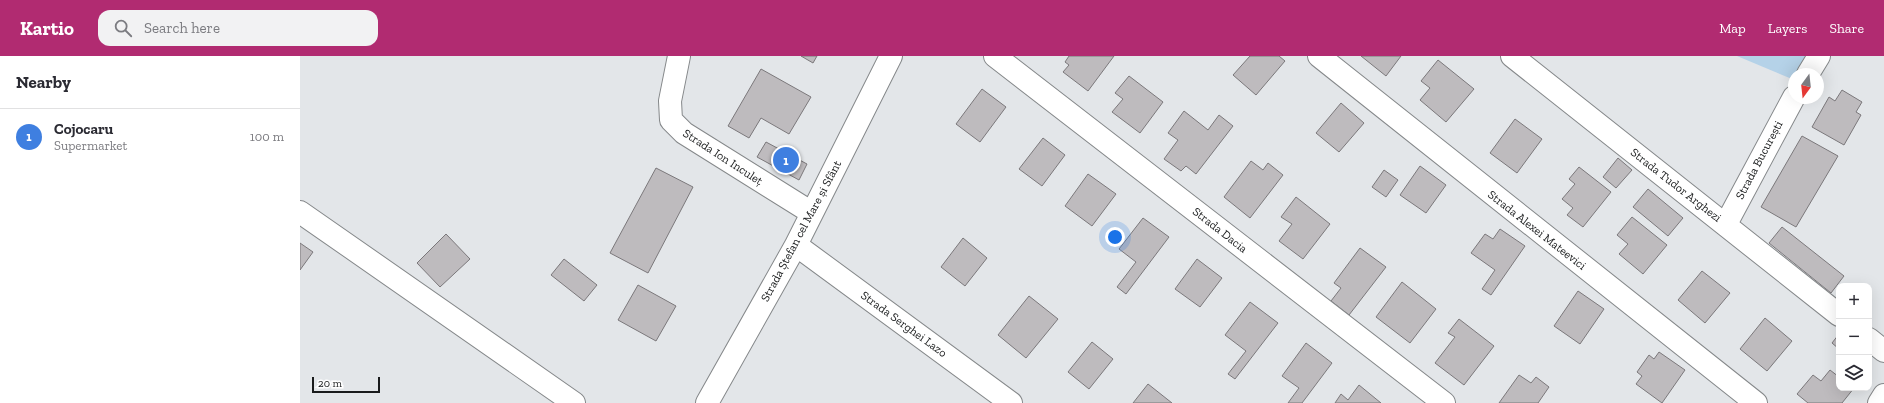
<!DOCTYPE html>
<meta charset="utf-8">
<style>
body{margin:0;font-family:"Zilla Slab",serif;background:#f2f2f3;color:#2b2b33}
.controls{position:absolute;right:12px;bottom:12px;display:grid;overflow:hidden;border-radius:8px;box-shadow:0 4px 16px #0002}
.controls button{width:36px;height:36px;display:grid;place-items:center;padding:0;border:0;border-bottom:1px solid #e1e1e2;background:#fff;color:#2b2b33;font:20px sans-serif}
.compass{position:absolute;left:1488px;top:12px;width:36px;height:36px;border-radius:50%;background:#fff;box-shadow:0 4px 16px #0002;rotate:195deg}
.scale{position:absolute;left:12px;bottom:10px;width:68px;box-sizing:border-box;padding-left:4px;border:2px solid #191b1c;border-top:0;font-size:11px;line-height:14px;white-space:nowrap;color:#191b1c;-webkit-text-stroke:3px #fff;paint-order:stroke}
.you{position:absolute;left:815px;top:181px;width:14px;height:14px;margin:-10px;border:3px solid #fff;border-radius:50%;background:#1a73e8;box-shadow:0 0 0 6px #1a73e833}
.badge{display:grid;place-items:center;width:26px;height:26px;border-radius:50%;background:#b12b71;color:#fff;font-size:13px;font-weight:700}
.pin{position:absolute;translate:-50% -50%;border:2px solid #fff;box-shadow:0 1px 4px #0006}
.list{margin:0;padding:0;list-style:none}
h2{display:flex;justify-content:space-between;align-items:center;height:52px;margin:0;padding:0 16px;font-size:17px}
h2 small{font-size:13px;font-weight:400;color:#7c7c81}
.list li{display:grid;grid-template-columns:26px 1fr auto;gap:12px;align-items:center;box-sizing:border-box;height:56px;padding:0 16px;border-top:1px solid #e1e1e2}
.list b{display:block;font-size:15px;white-space:nowrap}
.list p{margin:0;font-size:13px;white-space:nowrap;color:#7c7c81}
.list em{font-size:13px;font-style:normal;color:#7c7c81}
.icon{flex:none;width:22px;height:22px;fill:none;stroke:currentColor;stroke-width:2;stroke-linecap:round;stroke-linejoin:round}
.map{position:relative;flex:none;width:1584px;height:347px;overflow:hidden}
header{display:flex;align-items:center;gap:24px;box-sizing:border-box;height:56px;padding:0 20px;background:#b12b71;color:#fff}
header strong{font-size:19px}
nav{display:flex;gap:22px;margin-inline-start:auto;font-size:14px}
.search{width:280px;height:36px;background:#f2f2f3;display:flex;align-items:center;gap:10px;box-sizing:border-box;padding:0 14px;border-radius:12px;color:#7c7c81;font-size:15px}
main{display:flex}
aside{flex:1;background:#fff}
.map>svg:first-child{display:block}
.green{fill:#b5d2e8}
.building{fill:#bebbbe;stroke:#7b787b}
.lines{fill:none;stroke-linecap:round;stroke-linejoin:round}
.minor-casing{stroke:#85888a;stroke-width:24}
.minor{stroke:#fff;stroke-width:22}
.labels{text-anchor:middle;dominant-baseline:central;stroke-width:3.5;stroke-linejoin:round;paint-order:stroke}
.street-label{font-size:12px;fill:#191b1c;stroke:#fff}
</style>
<header>
<strong>Kartio</strong>
<div class="search"><svg class="icon" aria-label="search" viewBox="0 0 24 24"><circle cx="10" cy="10" r="6"/><path d="M15 15l6 6"/></svg>Search here</div>
<nav><a>Map</a><a>Layers</a><a>Share</a></nav>
</header>
<main>
<aside>
<h2>Nearby<small></small></h2>
<ul class="list">
<li><span class="badge" style="background:#3f7fe0">1</span><div><b>Cojocaru</b><p>Supermarket</p></div><em>100 m</em></li>
</ul>
</aside>
<div class="map">
<svg width="1584" height="347" viewBox="0 0 1584 347">
<rect width="100%" height="100%" fill="#e3e6e9"/>
<path class="green" d="M1437,0H1506L1492,23Z"/>
<path class="building" d="M501,0H517L513,7Z
M769,0H814L788,35L763,16L769,9L765,6Z
M950,0H979L985,5L956,39L933,19Z
M1061,0H1101L1086,20Z
M1138,4L1174,33L1146,66L1120,44L1130,32L1121,25Z
M461,13L511,41L489,78L461,62L449,82L428,70Z
M829,20L863,46L840,77L812,56L823,43L815,37Z
M682,33L706,51L680,86L656,68Z
M1542,34L1562,46L1556,56L1561,59L1544,89L1512,71L1529,41L1535,45Z
M1041,47L1064,67L1039,96L1016,77Z
M884,55L908,74L919,59L933,70L896,118L886,110L881,115L864,103L878,84L868,77Z
M1215,63L1242,83L1217,117L1190,97Z
M1502,80L1538,100L1496,171L1461,151Z
M743,82L765,99L742,130L719,113Z
M466,86L507,108L499,124L457,101Z
M1318,102L1332,114L1316,132L1303,121Z
M951,105L963,114L968,107L983,119L950,162L924,141Z
M1120,110L1146,129L1126,157L1100,139Z
M1279,111L1311,136L1283,171L1267,159L1273,152L1262,143L1275,128L1269,123Z
M356,112L393,131L348,217L310,197Z
M1084,114L1098,124L1086,141L1072,131Z
M788,118L816,138L792,170L765,150Z
M1348,133L1383,162L1368,180L1333,151Z
M996,141L1030,168L1003,203L979,185L992,168L981,161Z
M1332,161L1367,189L1343,218L1319,198L1328,188L1317,179Z
M843,162L869,181L826,238L817,231L836,206L819,193Z
M1482,171L1544,220L1531,237L1469,187Z
M1200,173L1225,190L1191,239L1182,233L1195,214L1171,197L1185,178L1193,183Z
M146,178L170,203L140,231L117,207Z
M663,182L687,202L665,230L641,211Z
M0,187L13,196L0,214Z
M1060,192L1086,211L1049,259L1031,245L1041,232L1034,227Z
M264,203L297,229L284,245L251,219Z
M897,203L922,222L900,251L875,233Z
M1402,215L1430,237L1405,267L1378,244Z
M1102,226L1136,253L1110,287L1076,261Z
M338,229L376,250L356,285L318,264Z
M1278,235L1304,253L1280,288L1254,270Z
M729,240L758,263L726,302L698,279Z
M950,246L978,267L935,323L928,318L946,295L925,279Z
M1465,262L1492,285L1467,315L1440,293Z
M1159,263L1194,290L1164,329L1135,307L1155,281L1148,277Z
M1539,278V293L1532,287Z
M792,286L813,303L789,333L768,316Z
M1006,287L1032,307L1002,347H988L999,332L982,320Z
M1359,296L1385,314L1362,347L1336,328L1342,320L1337,316L1349,299L1354,303Z
M1530,314L1539,321V332H1554L1542,347H1508L1497,338L1513,319L1521,325Z
M1219,319L1231,327L1236,321L1249,331L1238,347H1199Z
M848,328L872,347H833Z
M1059,329L1081,347H1035L1041,338L1048,344Z"/>
<g class="lines">
<defs>
<path id="minor" d="M379,0L370,45L371,64L384,77L512,157
M695,0L1144,347
M1019,0L1456,347
M1212,0L1539,259
M1508,18L1519,0
M0,156L274,347
M1426,168L1494,41
M496,189L711,347
M1569,283L1584,295
M407,347L496,189L591,0
M1579,347L1584,339"/>
</defs>
<use href="#minor" class="minor-casing"/>
<use href="#minor" class="minor"/>
</g>
<g class="labels">
<g class="street-label">
<text transform="translate(423 101) rotate(33)">Strada Ion Inculeț</text>
<text transform="translate(1459 104) rotate(-62)">Strada București</text>
<text transform="translate(1376 129) rotate(38)">Strada Tudor Arghezi</text>
<text transform="translate(920 174) rotate(38)">Strada Dacia</text>
<text transform="translate(1237 174) rotate(38)">Strada Alexei Mateevici</text>
<text transform="translate(501 175) rotate(-62)">Strada Ștefan cel Mare și Sfânt</text>
<text transform="translate(604 268) rotate(36)">Strada Serghei Lazo</text>
</g>
</g>
</svg>
<div class="controls">
<button>+</button>
<button>−</button>
<button><svg class="icon" aria-label="layers" viewBox="0 0 24 24"><path d="M12 4l9 5-9 5-9-5zM3 14l9 5 9-5"/></svg></button>
</div>
<svg class="compass" viewBox="-18 -18 36 36"><path d="M0-13l5 13h-10z" fill="#e53935"/><path d="M0 13l5-13h-10z" fill="#7c7c81"/></svg>
<div class="scale">20 m</div>
<div class="you"></div>
<div class="pin badge" style="left:486px;top:104px;background:#3f7fe0">1</div>
</div>
</main>
